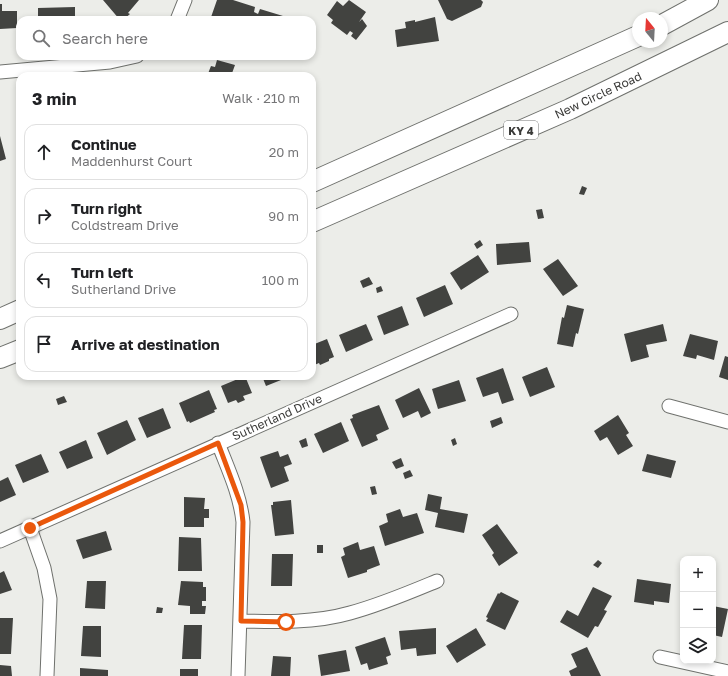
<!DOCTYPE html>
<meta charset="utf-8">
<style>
body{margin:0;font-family:"Golos Text",sans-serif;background:#f6f6f6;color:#202124}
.controls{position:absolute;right:12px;bottom:12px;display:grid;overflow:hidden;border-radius:8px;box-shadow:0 2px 6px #0003}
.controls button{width:36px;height:36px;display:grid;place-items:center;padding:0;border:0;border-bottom:1px solid #e0e0e0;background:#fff;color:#202124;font:20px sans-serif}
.compass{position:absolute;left:632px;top:12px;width:36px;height:36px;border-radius:50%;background:#fff;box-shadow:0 2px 6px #0003;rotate:342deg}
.stop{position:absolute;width:12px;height:12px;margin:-9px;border:3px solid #ea580c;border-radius:50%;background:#fff}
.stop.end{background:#ea580c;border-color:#fff;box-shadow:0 1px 4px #0008}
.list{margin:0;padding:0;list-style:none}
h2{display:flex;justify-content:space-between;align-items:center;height:52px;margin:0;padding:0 16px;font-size:17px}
h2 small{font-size:13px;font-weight:400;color:#757577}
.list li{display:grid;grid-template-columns:26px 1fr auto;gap:12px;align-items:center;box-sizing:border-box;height:56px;margin:0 8px 8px;padding:0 8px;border:1px solid #e0e0e0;border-radius:12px}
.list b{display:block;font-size:15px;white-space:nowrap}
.list p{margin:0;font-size:13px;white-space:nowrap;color:#757577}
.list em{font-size:13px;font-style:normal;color:#757577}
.icon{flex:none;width:22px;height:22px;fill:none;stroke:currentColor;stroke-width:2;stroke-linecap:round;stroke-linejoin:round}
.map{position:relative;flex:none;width:728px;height:676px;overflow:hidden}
.search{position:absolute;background:#fff;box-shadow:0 2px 6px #0003;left:16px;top:16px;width:300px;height:44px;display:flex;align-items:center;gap:10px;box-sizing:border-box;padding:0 14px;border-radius:12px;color:#757577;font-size:15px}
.panel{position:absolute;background:#fff;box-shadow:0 2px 6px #0003;left:16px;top:72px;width:300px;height:308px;border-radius:12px}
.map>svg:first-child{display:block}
.building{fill:#424340}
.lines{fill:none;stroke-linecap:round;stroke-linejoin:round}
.minor-casing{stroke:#6f716d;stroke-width:15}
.highway-casing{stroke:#6f716d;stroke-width:22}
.minor{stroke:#fff;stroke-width:13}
.highway{stroke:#fff;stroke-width:20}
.route{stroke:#ea580c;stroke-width:5}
.labels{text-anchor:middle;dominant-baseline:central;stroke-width:4;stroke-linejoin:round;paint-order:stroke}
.shield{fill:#fff;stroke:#757574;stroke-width:1}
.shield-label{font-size:11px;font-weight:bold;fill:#3a3a38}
.street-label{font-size:12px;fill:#3a3a38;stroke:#fff}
</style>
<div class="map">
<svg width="728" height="676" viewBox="0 0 728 676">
<rect width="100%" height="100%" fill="#ecede9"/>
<path class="building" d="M103,0H139L128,13L130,14L123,20H120Z
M217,0H233L255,7L254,12L258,14L260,9L283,16L282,20H257L252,17L251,20H210Z
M349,0L366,12L359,22L362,19L367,26L356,40L351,36L353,33L350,31L347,35L331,23L333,20L327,15L337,1L343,6Z
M438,0H481L483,2L481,7L452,21L447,19Z
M0,4H2V11H17V28L0,29Z
M75,7V20H38V8Z
M435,17L439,41L397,47L395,30L406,28L405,22L415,20V22Z
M217,60L235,65L231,76H207L211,66L215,67Z
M0,136L6,159L0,161Z
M582,186L587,188L584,195L579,194Z
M542,209L544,218L538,219L536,210Z
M480,240L483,245L477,249L474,244Z
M529,242L531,262L497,265L496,244Z
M478,255L489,272L461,290L450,273Z
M558,259L578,286L563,296L543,269Z
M369,277L373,284L363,288L360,281Z
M445,285L453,304L424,317L416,298Z
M381,286L383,291L377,293L376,288Z
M567,305L584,309L578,334L576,333L573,347L557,344L562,317L564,318Z
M402,306L409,325L384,335L377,316Z
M366,324L373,340L346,352L339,335Z
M663,324L667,341L646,345L649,357L631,362L624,334Z
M690,334L718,341L714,360L697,355L696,359L683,356Z
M327,339L334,357L329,359V361L320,365L319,363L312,366V345Z
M725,356L728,357V380L719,377Z
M547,367L555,387L530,397L522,377Z
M503,368L514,400L502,404L498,392L483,397L476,378Z
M245,376L252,393L243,396L245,400L238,403L236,400L228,403L221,386Z
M262,376H291L266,386Z
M459,380L466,401L438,409L432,389Z
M419,388L431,413L421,418L418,411L403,418L395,400Z
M209,390L217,409L214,410L215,412L190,423L189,421L187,422L179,403Z
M64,396L67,402L58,405L56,399Z
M379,405L389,429L376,435L378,440L362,447L350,419L353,418L352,415Z
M163,408L171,428L147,438L138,418Z
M618,415L629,433L626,435L633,446L618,455L607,437L600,441L594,431Z
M501,417L503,423L492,428L490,421Z
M127,420L136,440L107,455L97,433Z
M341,422L349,441L323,453L314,434Z
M306,438L308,446L302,448L299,441Z
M455,438L457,444L453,446L451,440Z
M86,440L93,458L67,469L59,452Z
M278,451L280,457L288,454L292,464L284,467L289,481L271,488L260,457Z
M41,454L49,472L23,483L15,465Z
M647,454L676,461L671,478L642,471Z
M401,458L404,466L396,469L392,462Z
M410,470L413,476L405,479L403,473Z
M8,477L16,495L0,502V481Z
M375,486L377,494L372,495L370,487Z
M428,494L442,497L440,509L468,514L464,533L435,527L438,513L425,510Z
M184,497L205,498L204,509H209V518H204V527H184Z
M291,500L294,534L275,536L271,505H273V502Z
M400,509L403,517L417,513L424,533L385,546L379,526L388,522L386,514Z
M497,524L518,553L499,566L492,555L494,553L482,535Z
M106,531L112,550L83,559L76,540Z
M179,537L201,538L202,571H178Z
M358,542L360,550L374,546L380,565L367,570V572L348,578L341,557L345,555L343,548Z
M317,545H323V553H317Z
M272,554H293L292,586H271Z
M598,560L602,563L598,568L593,565Z
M4,571L12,590L0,594V573Z
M637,579L671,584L669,603L654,601V605L634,602Z
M87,581H106L105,609L85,608Z
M181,581L203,582V587H206V601H202V606H206L205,614H190V606L178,605Z
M593,587L612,596L604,610L607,611L598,627L595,626L588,638L560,622L567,610L578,616Z
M501,592L519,601L505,630L486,621L488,618L486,617L498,593L499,594Z
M713,606L728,609L722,637L713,635Z
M157,607L163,608L162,613H156Z
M0,618H13L11,654H0Z
M184,625H202L201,659H182Z
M83,626H101V657L81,656Z
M436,628V654L417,656L416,648L401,650L399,631Z
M476,628L486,645L457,663L446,646Z
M385,637L391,655L386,657L388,664L369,670L367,663L361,665L355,647Z
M587,647L601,676H571L569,671L577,667L571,654Z
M346,650L350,671L321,676L318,655Z
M273,656L291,657L290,676H271Z
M0,665L11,666L12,676H0Z
M80,668L108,670V676H80Z
M180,669H198V676H180Z"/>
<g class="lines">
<defs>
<path id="minor" d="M177,20L185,0
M0,72L110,62L137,56
M669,406L728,422
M218,443C228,469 240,494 243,522L238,676
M30,528L44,568L50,599L47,676
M0,541L511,314
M241,621C277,622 315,623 350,613C380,605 408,593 437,581
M660,657L728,672"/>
<path id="highway" d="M662,25L708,0
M312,182L638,36
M312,222L570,109L728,32
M0,319L20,310
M0,358L20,350"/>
</defs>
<use href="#minor" class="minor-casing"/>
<use href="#highway" class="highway-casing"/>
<use href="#minor" class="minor"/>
<use href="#highway" class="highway"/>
</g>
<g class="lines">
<path class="route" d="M30,528L218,443L241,505L243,522L241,621L286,622"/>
</g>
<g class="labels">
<rect class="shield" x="504" y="121" width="34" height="18" rx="3"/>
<g class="shield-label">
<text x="521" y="130">KY 4</text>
</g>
<g class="street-label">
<text transform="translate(598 95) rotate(-25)">New Circle Road</text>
<text transform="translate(277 417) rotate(-24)">Sutherland Drive</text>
</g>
</g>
</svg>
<div class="controls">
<button>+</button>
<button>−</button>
<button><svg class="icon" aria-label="layers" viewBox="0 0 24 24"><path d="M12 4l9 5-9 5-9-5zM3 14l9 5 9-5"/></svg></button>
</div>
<svg class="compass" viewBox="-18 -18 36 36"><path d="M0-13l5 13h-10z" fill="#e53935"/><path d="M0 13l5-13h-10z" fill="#757577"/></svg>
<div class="stop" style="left:286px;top:622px"></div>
<div class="stop end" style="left:30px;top:528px"></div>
<div class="search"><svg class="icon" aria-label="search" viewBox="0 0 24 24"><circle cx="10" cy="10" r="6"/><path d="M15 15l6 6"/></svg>Search here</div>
<section class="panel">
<h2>3 min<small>Walk · 210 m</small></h2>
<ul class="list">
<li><svg class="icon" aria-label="ahead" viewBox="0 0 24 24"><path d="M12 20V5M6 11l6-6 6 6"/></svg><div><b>Continue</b><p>Maddenhurst Court</p></div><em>20 m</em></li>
<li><svg class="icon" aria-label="right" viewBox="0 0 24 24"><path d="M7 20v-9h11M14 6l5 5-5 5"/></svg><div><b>Turn right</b><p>Coldstream Drive</p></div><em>90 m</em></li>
<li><svg class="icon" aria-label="left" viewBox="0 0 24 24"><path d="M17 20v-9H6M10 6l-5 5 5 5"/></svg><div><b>Turn left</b><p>Sutherland Drive</p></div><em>100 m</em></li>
<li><svg class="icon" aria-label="arrive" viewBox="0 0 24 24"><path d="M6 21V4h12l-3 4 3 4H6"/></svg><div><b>Arrive at destination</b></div></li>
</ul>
</section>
</div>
